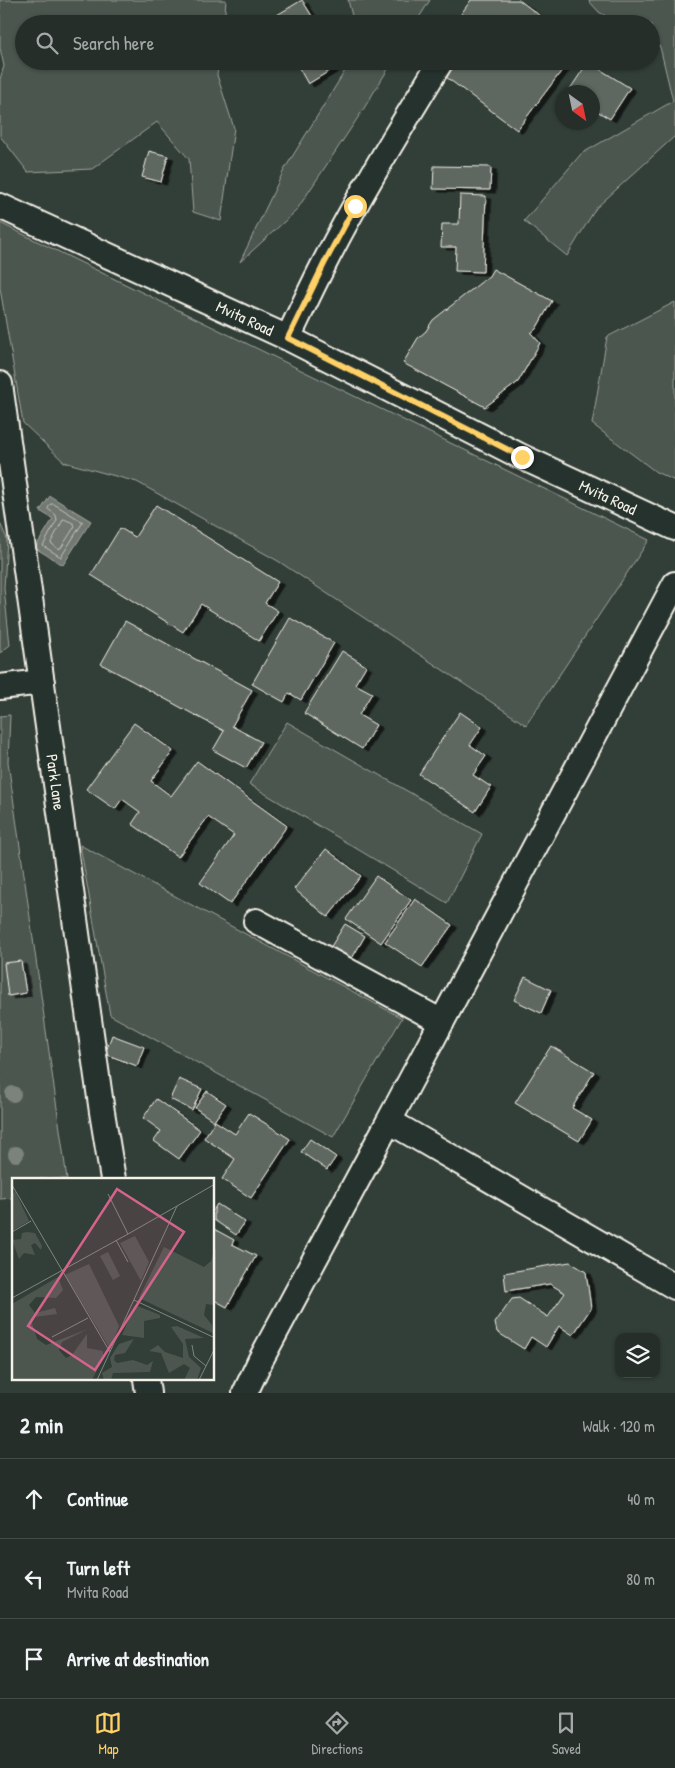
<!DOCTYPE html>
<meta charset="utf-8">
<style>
body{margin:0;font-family:"Patrick Hand",sans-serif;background:#323a36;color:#f1f3f6}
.controls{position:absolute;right:15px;bottom:15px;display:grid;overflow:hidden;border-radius:10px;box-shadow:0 1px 4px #0004}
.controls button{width:45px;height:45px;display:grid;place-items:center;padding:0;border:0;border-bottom:1px solid #424a47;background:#262e2a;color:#f1f3f6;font:25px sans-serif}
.compass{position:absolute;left:555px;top:85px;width:45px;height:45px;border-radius:50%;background:#262e2a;box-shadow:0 1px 4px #0004;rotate:147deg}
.stop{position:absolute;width:15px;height:15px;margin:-11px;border:4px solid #ffd166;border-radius:50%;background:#fff}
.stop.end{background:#ffd166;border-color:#fff;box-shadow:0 1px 5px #0008}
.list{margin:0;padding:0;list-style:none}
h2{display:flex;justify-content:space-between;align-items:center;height:65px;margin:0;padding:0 20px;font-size:21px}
h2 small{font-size:16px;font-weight:400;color:#a4a8a8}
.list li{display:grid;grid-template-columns:32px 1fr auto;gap:15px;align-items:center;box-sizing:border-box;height:80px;padding:0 20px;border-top:1px solid #424a47}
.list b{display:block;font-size:19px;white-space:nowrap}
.list p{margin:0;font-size:16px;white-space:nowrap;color:#a4a8a8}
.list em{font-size:16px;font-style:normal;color:#a4a8a8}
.icon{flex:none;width:28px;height:28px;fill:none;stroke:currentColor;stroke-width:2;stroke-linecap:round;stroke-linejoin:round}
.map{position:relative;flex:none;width:675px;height:1393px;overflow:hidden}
.search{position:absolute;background:#262e2a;box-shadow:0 1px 4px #0004;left:15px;right:15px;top:15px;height:55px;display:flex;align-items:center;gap:12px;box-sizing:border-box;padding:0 18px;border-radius:28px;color:#a4a8a8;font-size:19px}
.sheet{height:305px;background:#262e2a}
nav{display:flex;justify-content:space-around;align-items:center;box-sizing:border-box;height:70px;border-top:1px solid #424a47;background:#262e2a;font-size:14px;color:#a4a8a8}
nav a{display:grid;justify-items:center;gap:2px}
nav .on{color:#ffd166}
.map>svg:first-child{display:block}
.green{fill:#4c564f;stroke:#a0a49c}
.water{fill:#727972;stroke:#a6a9a1}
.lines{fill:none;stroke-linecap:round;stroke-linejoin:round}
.shore{stroke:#c0c1b9;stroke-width:1}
.building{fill:#5f6861;stroke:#f4f1e8;filter:url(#shadow)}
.street-casing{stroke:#f4f1e8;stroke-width:28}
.street{stroke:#26332d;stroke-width:24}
.tree{fill:#7c837b}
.route{stroke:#ffd166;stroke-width:6}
.labels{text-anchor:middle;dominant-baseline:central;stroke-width:5;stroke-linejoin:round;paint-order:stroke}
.street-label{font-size:16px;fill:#f4f1e8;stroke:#26332d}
.inset-road{fill:none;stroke:#80867e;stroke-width:1}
.view{fill:#d4648c;fill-opacity:0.15;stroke:#d4648c;stroke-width:2.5}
.inset-edge{fill:none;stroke:#f4f1e8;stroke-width:2.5}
</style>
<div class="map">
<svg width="675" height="1393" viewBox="0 0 675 1393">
<defs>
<filter id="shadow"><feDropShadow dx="5.5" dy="3" stdDeviation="0" flood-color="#0009"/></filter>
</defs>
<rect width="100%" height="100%" fill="#323e38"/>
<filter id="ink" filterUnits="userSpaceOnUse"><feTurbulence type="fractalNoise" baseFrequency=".02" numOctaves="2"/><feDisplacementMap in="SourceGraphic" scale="10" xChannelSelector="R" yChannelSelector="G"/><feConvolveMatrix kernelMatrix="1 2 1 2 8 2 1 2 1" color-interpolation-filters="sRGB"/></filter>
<g filter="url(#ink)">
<path class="green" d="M0,0H226L224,24H24V61H219L217,75L234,128L221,221L193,212L189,159L157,122L92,169L28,172L0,136V79L4,66L0,48Z
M348,0H430L415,24H354Z
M588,0H675V136L596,208L567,256L524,221L581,154L673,101L660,47L651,42V24H619L599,12Z
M351,61H393L361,113L296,211L240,262L284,170Z
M0,223L649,540L526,725L278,561L137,482L64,462L23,423L0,288Z
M675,302V481L656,472L592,424L607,337Z
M0,523L7,539L4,588L10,645L0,653Z
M10,715L8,762L67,1179H14V1198L0,1199V716Z
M287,722L482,834L447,903L249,784Z
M80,845L402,1018L333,1137L110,1015Z"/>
<path class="water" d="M50,496L91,521L63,565L35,548L53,519L40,511Z"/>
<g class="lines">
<path class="shore" d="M51,504H54L83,522L61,557L43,546L57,520L56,515L48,509Z
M64,519L73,523L75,526L61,548L58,549L51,543Z"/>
</g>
<path class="building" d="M302,0L317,24H282L277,15Z
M471,0H519L551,24H474L461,14Z
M295,61H340L341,64L308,84Z
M458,61H569L517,130L446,77Z
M588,62L630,88L610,119L592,108V92H568Z
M149,151L168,156L161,182L142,177Z
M434,166L491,167L490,190L433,189Z
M460,195L486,196L483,272L455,271L456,247H441L442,224H459Z
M493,269L552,301L536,329L531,333L540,343L518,382L485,407L403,363L418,338L426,331L433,320L489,276Z
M156,505L278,582L265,603L278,611L259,641L201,604L183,632L91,575L120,528L135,537Z
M290,618L334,643L301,700L289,693L284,702L252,684Z
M125,621L252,690L232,726L261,742L246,768L213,750L224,731L101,664Z
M342,651L366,666L355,684L372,693L359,715L376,725L362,749L304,713Z
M460,712L482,727L470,745L486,756L473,775L491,787L475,812L419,774Z
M134,723L173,751L151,781L171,796L197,761L287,826L230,904L200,883L234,835L208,817L178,857L132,824L140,812L122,799L115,809L86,789Z
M326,849L361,876L328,917L294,889Z
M376,876L411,900L381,943L346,919Z
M415,899L452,925L422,967L385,942Z
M345,924L365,936L351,960L330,948Z
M21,961L26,993L8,996L4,963Z
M525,977L551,990L541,1013L514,1000Z
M112,1035L144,1047L137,1066L105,1054Z
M551,1046L594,1072L572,1108L592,1120L579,1141L515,1103Z
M179,1079L202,1089L192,1110L170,1099Z
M207,1091L226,1104L214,1121L195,1108Z
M156,1099L200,1130L179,1159L154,1141L161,1131L143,1118Z
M249,1113L290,1139L251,1198L222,1179L235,1159L204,1138L215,1121L235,1134Z
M310,1139L336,1157L327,1170L301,1152Z
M217,1204L245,1222L236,1235L214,1220V1209Z
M214,1229L234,1240L232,1244L256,1256L227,1307L214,1300Z
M570,1262L586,1272L591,1308L573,1335L559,1326L546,1347L531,1337L524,1349L497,1332L495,1323L512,1299L519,1298L548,1317L565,1293L550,1284L506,1291L504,1273Z"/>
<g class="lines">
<defs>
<path id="street" d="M0,206L288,338L522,457L675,528
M288,338C300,313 312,287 325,262C360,193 401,127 441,61
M0,384L102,1112L113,1179
M0,687L42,682
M256,921L442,1022
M389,1121L675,584
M146,1379L148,1393
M245,1393L260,1361L389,1121L675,1287"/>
</defs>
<use href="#street" class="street-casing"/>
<use href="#street" class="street"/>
</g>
<g class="tree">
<circle cx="13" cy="1094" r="8"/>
<circle cx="16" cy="1154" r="8"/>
</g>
</g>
<g class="lines" filter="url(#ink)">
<path class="route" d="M355,206L325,262L288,338L522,457"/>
</g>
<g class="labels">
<g class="street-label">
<text transform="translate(245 318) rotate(25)">Mvita Road</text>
<text transform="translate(608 497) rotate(25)">Mvita Road</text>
<text transform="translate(56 782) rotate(82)">Park Lane</text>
</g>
</g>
<g transform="translate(12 1178)">
<rect width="202" height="202" fill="#323e38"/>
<path d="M3,13L17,43L0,53V17ZM15,54L23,55L30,68L29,72L23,65L19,67L23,77L12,75L7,81L0,62L9,61L10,55ZM123,58L137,84L129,103L108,65ZM152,69L192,89L199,83L202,72V127L194,126L192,137L200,147L201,155L127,120ZM96,74L108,98L101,102L88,78ZM77,86L107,148L98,171L53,97ZM46,99L51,112L44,120L24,119L17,127L23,135L43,130L45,136L22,139L20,145L25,161L34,167L76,151L50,164L47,172L54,180L60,177L75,156V170L91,173V180L80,202H0V126ZM123,127L148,137V140L132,143V160L110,157ZM165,148L192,160L173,161L177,179L189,190L185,202H172L178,190L172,186L157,195L149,175L137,173L146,167L153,174L171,180V166L159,149ZM122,161L113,175L103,177L102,182L105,185L121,182L135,187L141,183L138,194L101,195L99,202H92L90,195L100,189L98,180L107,166Z" fill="#4c564f"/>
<path class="inset-road" d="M0,7L98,174M96,16L116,56L165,28M0,54L19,43M104,62L116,84M0,120L116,56M122,122L203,160M40,159L76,140M180,167L182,178L194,188M85,202L165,28L203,6M187,202L203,170"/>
<path class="view" d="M105,11L172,54L83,192L16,148Z"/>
<rect width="202" height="202" class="inset-edge"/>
</g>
</svg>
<div class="controls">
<button><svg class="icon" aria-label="layers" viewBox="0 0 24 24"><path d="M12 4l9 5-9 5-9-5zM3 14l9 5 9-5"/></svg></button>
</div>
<svg class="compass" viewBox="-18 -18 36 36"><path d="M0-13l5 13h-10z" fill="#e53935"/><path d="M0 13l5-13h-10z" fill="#a4a8a8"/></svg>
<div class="stop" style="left:355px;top:206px"></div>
<div class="stop end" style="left:522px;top:457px"></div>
<div class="search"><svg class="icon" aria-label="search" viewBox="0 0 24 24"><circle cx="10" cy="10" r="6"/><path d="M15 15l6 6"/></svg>Search here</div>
</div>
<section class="sheet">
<h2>2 min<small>Walk · 120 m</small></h2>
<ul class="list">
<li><svg class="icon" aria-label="ahead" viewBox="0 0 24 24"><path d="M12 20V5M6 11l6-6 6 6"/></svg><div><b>Continue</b></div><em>40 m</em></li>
<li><svg class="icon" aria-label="left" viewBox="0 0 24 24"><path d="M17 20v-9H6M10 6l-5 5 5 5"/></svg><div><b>Turn left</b><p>Mvita Road</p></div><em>80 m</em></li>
<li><svg class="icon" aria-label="arrive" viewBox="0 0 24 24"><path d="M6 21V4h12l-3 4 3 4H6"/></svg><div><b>Arrive at destination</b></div></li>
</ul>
</section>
<nav>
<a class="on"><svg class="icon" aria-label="map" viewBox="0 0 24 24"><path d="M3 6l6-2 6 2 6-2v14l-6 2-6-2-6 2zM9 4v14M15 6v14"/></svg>Map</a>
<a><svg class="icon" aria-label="directions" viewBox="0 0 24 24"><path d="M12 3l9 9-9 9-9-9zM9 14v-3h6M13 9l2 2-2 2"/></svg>Directions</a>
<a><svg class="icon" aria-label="saved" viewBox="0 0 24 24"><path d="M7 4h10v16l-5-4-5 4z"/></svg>Saved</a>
</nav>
